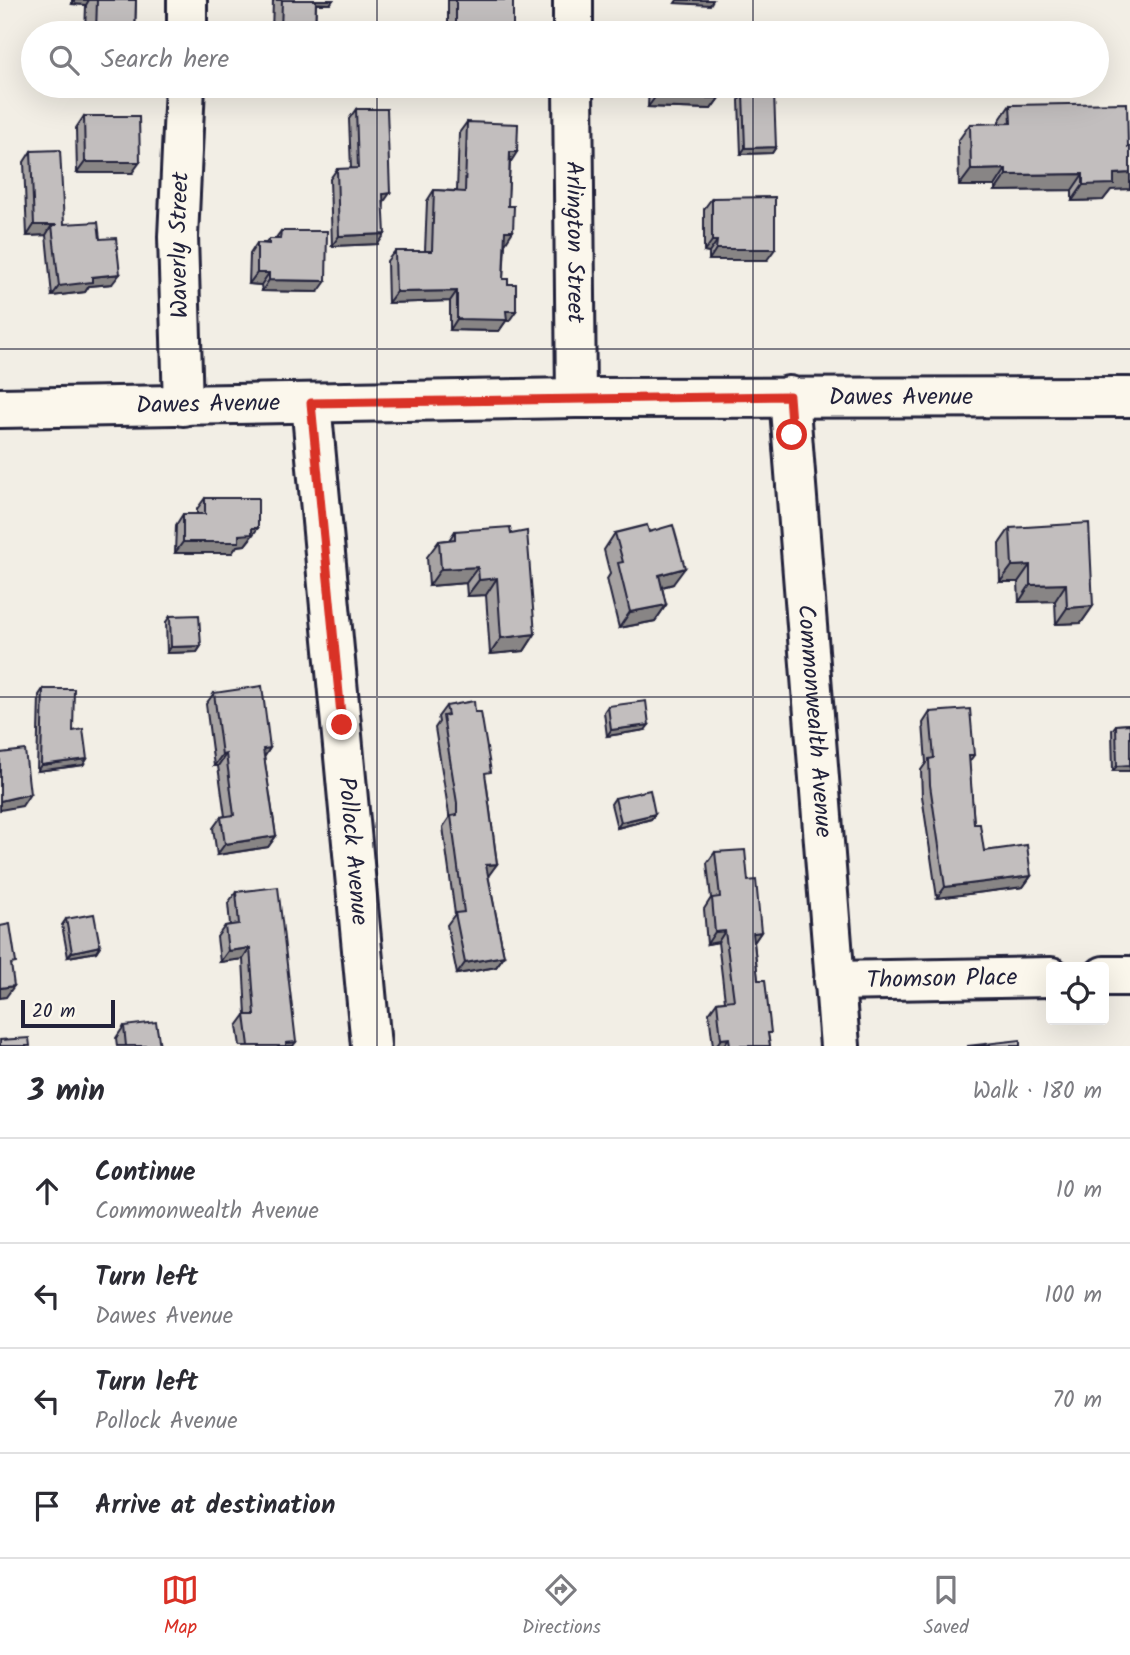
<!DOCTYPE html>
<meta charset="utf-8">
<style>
body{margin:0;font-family:Kalam,sans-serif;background:#f2f2f3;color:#2b2b33}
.controls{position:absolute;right:21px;bottom:21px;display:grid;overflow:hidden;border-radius:7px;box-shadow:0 7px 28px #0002}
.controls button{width:63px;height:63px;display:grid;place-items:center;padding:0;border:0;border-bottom:2px solid #e1e1e2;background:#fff;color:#2b2b33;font:35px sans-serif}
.scale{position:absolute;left:21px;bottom:18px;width:94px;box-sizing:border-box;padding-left:7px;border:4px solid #22223b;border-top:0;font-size:19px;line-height:24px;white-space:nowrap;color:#22223b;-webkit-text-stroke:5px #fbf7ec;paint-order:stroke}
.stop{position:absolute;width:21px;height:21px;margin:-16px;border:5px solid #d93025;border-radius:50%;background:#fff}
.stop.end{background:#d93025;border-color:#fff;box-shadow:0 2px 7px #0008}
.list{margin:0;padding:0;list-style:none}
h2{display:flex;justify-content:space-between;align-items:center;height:91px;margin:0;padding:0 28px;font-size:30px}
h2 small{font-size:23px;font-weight:400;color:#7c7c81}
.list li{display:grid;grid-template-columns:46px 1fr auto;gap:21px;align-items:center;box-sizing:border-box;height:105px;padding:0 28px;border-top:2px solid #e1e1e2}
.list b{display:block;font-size:26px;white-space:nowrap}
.list p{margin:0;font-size:23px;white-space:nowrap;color:#7c7c81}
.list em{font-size:23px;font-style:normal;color:#7c7c81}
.icon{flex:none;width:38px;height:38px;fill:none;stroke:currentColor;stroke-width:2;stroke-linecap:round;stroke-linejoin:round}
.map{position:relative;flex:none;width:1130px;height:1046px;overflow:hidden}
.search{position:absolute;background:#fff;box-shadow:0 7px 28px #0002;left:21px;right:21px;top:21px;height:77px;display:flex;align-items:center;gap:18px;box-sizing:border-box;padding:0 24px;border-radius:38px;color:#7c7c81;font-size:26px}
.sheet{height:511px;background:#fff}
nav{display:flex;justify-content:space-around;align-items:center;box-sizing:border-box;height:98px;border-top:2px solid #e1e1e2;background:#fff;font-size:19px;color:#7c7c81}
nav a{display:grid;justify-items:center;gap:4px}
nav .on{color:#d93025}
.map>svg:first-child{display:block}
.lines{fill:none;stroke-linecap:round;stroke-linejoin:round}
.minor-casing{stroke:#22223b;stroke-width:44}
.minor{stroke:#fbf7ec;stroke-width:38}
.wall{fill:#a7a3a3;stroke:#22223b;stroke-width:2}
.shaded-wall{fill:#888585;stroke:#22223b;stroke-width:2}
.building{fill:#c2bebe;stroke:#22223b;stroke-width:2}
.route{stroke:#d93025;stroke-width:9}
.grid{fill:none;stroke:#22223b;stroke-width:2;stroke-opacity:0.55}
.labels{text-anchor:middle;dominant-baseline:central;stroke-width:5;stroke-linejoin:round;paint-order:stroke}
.street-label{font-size:24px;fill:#22223b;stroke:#fbf7ec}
</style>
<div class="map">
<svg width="1130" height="1046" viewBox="0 0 1130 1046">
<rect width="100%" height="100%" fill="#f2eee5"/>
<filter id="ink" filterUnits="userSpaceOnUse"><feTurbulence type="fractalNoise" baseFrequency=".0143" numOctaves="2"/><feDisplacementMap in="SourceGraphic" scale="14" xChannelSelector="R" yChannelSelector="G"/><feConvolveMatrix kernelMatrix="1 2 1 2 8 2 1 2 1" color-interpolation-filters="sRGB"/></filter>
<g filter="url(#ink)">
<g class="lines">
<defs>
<g id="minor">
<path d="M187,0V33"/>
<path d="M573,0V33"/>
<path id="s1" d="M573,86L576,398"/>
<path id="s2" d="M789,396L840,1046"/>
<path id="s3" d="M311,403L371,1046"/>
<path id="s4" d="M183,406L178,237L185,86"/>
<path id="s5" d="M0,408L576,398L1130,397"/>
<path d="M1104,976H1130"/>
<path id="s6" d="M834,981L1051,977"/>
</g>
</defs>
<use href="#minor" class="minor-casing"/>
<use href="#minor" class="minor"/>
</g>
<path class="wall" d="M72,0H136L135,33H85L86,5L72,4Z
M273,0H333L330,4H316L315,33H272Z
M448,0H513V30L520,33H448Z
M649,86H719V98L711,109L648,107Z
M743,94L776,147L772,153L741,154L739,100Z
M1010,105L1111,190L1103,200L1072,201V190L995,191V186H959L958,141L970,124H999V121Z
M356,109L384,202L378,244L332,246L330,179L337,169H351L349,119Z
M84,116L132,173H77L76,128Z
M467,122L510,163L503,279L509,321H506L499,331L450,330V301L388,303L387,261L395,251H425L427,201L434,190L457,191L459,133Z
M31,151L64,224L100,239L112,284L89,286L85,292L52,296L46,235L27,236L24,162Z
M712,198L767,260H709V253L704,252V209Z
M281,231L318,292L262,291L261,285L249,284L250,254L257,243H266L269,239H275Z
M205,498L250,539L245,545L237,546L232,553H175L176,525L183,514H197V509Z
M1010,528L1093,606L1081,623L1056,624L1055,601L1019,602L1018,582H1000L999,544Z
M455,531L511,534L535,634L524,651L490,654L486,595L467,596L466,583L429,586L427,557L439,541L449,540Z
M649,532L673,584L662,587L666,605L655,621L619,628L607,579L610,574L604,550L615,533Z
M170,616L201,646L197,652L167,653L166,622Z
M43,689L73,731L87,759L83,765L37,771L39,695Z
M214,693L270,748L264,757L276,836L268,847L217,855L213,828L221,817L225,816L218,766H214L206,704Z
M446,706L486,780L497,864L488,875L504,956L496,967L457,974L447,925L455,914L443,827L449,818V814L435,728L439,722L438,717Z
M608,706L645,730L607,736L604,712Z
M930,712L974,755L969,762L974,824L984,851L1031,876L1023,887L937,898L922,796L921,770L926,763L923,723Z
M1130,724V771H1113L1112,730L1116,725Z
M615,798L655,814L651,819L617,828L611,804Z
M715,852L748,881L761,932L754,942L758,980L770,1046H713L709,1013L717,1002L725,1001L718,942L707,944L704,909L711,898L707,863Z
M236,892L293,1046H240L237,1026L245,1015H246L243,959L220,962L217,937L225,926L230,925L228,903Z
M66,919L100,946L96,952L68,957L62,925Z
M124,1026L160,1046H117L116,1038Z"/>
<path class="shaded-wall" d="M75,0H89L86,5L72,4Z
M310,0H333L330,4L307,3Z
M677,0H713L710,5L675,3Z
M273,86H306L305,87H272Z
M656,96L719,98L711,109L648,107Z
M776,147L772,153L741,154L745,148Z
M510,152H517L510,163Z
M85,162H140L132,173H77Z
M1006,169L995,186H959L971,170Z
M1130,173V189L1111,190L1103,200L1072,201L1083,185L1114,174Z
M1083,174L1072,190L995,191L1006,175Z
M390,193L383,203V194Z
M34,225H52L46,235L27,236Z
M505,231H513L506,242H498Z
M385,234L378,244L332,246L339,236Z
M712,241H717L709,253L704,252Z
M716,249H775L767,260H709Z
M257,273H269L261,285L249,284Z
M120,274L112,284L89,286L85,292L52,296L59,286L92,277Z
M269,280L326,281L318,292L262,291Z
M457,291L450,301L388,303L396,292Z
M506,311H516L509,321H506L499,331L450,330L457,319Z
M252,528H258L245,545L237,546L232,553H175L183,542L239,535Z
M1030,565L1018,582H1000L1012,566Z
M478,567L466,583L429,586L441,569Z
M685,568L673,584L647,591L659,575Z
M497,578L486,595L467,596L479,580Z
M1066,584L1055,601L1019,602L1030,585Z
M666,605L655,621L619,628L630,612Z
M1093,606L1081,623L1056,624L1067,608Z
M535,634L524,651L490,654L501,638Z
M201,646L197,652L167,653L171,647Z
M649,725L645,730L607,736L611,730Z
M270,748L263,759V749Z
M226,754L218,766H214L222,755Z
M87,759L83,765L37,771L41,765Z
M1130,765V771H1113L1117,766Z
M30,794L22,806L0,810V801Z
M655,814L651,819L617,828L621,822Z
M276,836L268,847L217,855L225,844Z
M497,864L489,875L478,876L486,865Z
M1031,876L1023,887L937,898L945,887Z
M725,931L718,942L707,944L715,932Z
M761,932L753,944V933Z
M100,946L96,952L68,957L72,952Z
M250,948L243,959L220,962L228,951Z
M504,956L496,967L457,974L465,963Z
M14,986L6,997L0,998V988Z
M729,1038L723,1046H716L721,1039Z
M296,1042L293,1046H283L286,1043Z"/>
<path class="building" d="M97,0H136L135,33H96Z
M282,0H316L315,33H281Z
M456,0H513V30H520V33H456Z
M657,86H719V98L656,96Z
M774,93L776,147L745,148L743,94Z
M1127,103L1128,147H1130V173L1114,174V184L1083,185V174L1006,175V169L971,170L970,124L1011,123L1010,105Z
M356,109H387L390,193L383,194L385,234L339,236L337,169L358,168Z
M84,116H139L140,162H85Z
M467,122L518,124L517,152H510L508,206H514L513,231H505L503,279H508V284H516V311H506L507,320L457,319V291L396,292L395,251H432L434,190L465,192Z
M60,150L64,224L98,222L100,239L116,238L120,274L92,277V282L59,286L52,225H57H34L31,151Z
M775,197V249H716L717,241H712V198Z
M281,231H327L326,281L269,280V273H257V243L269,244V239H280Z
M205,498H258V528H252V534L239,535V542H183V514H205Z
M1089,523L1093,606L1067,608L1066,584L1030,585V565L1012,566L1010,528Z
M647,525L649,532L673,525L685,568L659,575L666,605L630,612L618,563L623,562L615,533Z
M510,527L511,534L527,531L535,634L501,638L497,578L479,580L478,567L441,569L439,541L455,539V531Z
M199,615L201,646L171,647L170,616Z
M262,686L270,748L263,749L276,836L225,844L221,817L234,815L226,754L222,755L214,693Z
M43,689H74L73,731L83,729L87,759L41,765Z
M474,701L475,712H481L491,772L485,773L497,864L486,865L504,956L465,963L455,913L464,912L451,816L457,815V803L443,716L448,715L446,706Z
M646,701L649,725L611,730L608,706Z
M970,709L974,755H969L974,824H980L984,851L1027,845L1031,876L945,887L930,785L929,759L934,758L930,712Z
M1130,724V765L1117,766L1116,725Z
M25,750L30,794L0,801V751V753Z
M650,790L655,814L621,822L615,798Z
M745,850L748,881L756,880L761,932L753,933L758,980H765L771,1033H768L770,1046H730L729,1038L721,1039L717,1002L734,1000L725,931L715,932L712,898L720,897L715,852Z
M278,887L296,1042L286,1043V1046H249L245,1015H255L250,948L228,951L225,926L239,924L236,892Z
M94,914L100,946L72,952L66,919Z
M10,924L16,963L11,964L14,986L0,988V926Z
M156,1022L160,1046H126L124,1026Z
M29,1038L30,1046H0V1040Z
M1020,1040V1046H967Z"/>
</g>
<g class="lines" filter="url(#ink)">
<path class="route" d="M342,725L311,403L789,396L792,435"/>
</g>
<path class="grid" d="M377,0V33M753,0V33M377,86V1046M753,86V1046M0,349H1130M0,697H1130"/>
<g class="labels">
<g class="street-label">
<text stroke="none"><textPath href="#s1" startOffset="156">Arlington Street</textPath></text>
<text stroke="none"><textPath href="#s4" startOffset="161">Waverly Street</textPath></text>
<text stroke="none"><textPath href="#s5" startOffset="901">Dawes Avenue</textPath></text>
<text stroke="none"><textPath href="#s5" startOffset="208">Dawes Avenue</textPath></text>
<text stroke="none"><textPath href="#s2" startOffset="326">Commonwealth Avenue</textPath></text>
<text stroke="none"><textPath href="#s3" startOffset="450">Pollock Avenue</textPath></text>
<text stroke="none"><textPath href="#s6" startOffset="108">Thomson Place</textPath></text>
</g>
</g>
</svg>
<div class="controls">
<button><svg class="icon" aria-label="locate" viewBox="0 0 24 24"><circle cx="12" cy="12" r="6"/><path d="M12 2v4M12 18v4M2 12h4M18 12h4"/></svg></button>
</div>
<div class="scale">20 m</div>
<div class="stop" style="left:792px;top:435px"></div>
<div class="stop end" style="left:342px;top:725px"></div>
<div class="search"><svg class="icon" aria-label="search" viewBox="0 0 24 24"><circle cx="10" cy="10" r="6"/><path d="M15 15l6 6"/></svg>Search here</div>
</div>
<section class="sheet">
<h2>3 min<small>Walk · 180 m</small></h2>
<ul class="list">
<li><svg class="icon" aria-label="ahead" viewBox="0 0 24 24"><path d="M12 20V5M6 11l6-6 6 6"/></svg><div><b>Continue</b><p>Commonwealth Avenue</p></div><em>10 m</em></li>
<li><svg class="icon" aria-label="left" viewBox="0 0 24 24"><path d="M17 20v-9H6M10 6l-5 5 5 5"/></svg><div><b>Turn left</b><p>Dawes Avenue</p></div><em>100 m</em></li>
<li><svg class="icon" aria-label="left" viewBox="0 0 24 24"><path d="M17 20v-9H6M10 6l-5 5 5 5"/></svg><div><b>Turn left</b><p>Pollock Avenue</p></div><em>70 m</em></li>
<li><svg class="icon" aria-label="arrive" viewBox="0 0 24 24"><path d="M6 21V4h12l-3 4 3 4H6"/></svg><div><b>Arrive at destination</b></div></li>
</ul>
</section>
<nav>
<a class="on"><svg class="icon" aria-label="map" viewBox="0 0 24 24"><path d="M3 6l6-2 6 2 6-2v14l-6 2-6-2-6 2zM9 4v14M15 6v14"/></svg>Map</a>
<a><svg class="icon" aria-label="directions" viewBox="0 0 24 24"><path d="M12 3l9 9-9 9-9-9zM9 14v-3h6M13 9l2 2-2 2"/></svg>Directions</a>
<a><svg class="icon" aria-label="saved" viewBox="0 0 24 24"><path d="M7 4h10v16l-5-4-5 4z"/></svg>Saved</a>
</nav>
